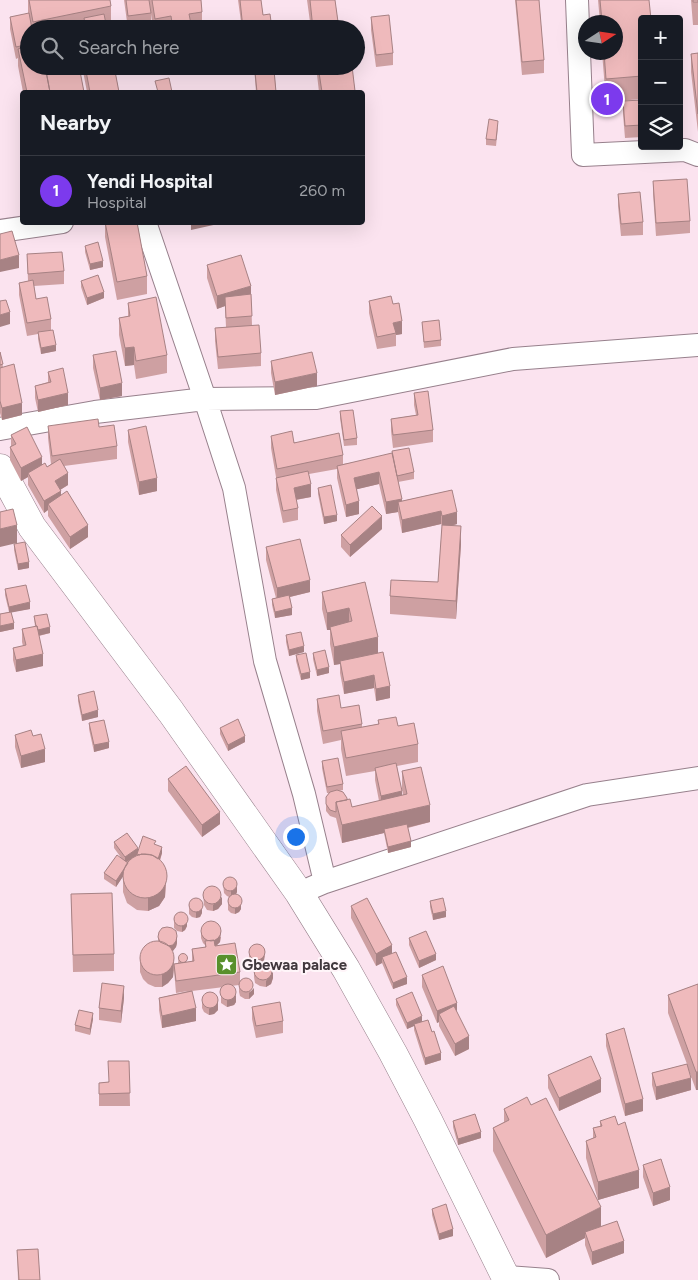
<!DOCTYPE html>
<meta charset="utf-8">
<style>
body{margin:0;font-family:Figtree,sans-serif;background:#20242c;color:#f1f3f6}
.controls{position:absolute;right:15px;top:15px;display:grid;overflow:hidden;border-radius:5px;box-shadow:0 5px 20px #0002}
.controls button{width:45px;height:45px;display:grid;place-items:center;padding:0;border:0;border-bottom:1px solid #363941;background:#171b24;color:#f1f3f6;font:25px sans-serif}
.compass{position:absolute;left:578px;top:15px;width:45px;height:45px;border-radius:50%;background:#171b24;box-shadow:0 5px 20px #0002;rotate:78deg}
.you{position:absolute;left:295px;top:836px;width:18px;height:18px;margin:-12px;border:4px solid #fff;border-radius:50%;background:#1a73e8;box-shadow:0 0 0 8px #1a73e833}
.badge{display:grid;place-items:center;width:32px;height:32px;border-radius:50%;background:#7c3aed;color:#fff;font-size:16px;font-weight:700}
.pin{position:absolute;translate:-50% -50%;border:2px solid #fff;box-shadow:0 1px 5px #0006}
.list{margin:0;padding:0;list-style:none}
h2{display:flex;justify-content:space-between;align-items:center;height:65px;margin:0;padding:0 20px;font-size:21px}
h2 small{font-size:16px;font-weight:400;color:#9ea1a6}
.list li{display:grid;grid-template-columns:32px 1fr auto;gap:15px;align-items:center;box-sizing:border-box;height:70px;padding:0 20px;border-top:1px solid #363941}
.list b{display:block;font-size:19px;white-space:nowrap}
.list p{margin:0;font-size:16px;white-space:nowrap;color:#9ea1a6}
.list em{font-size:16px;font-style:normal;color:#9ea1a6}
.icon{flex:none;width:28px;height:28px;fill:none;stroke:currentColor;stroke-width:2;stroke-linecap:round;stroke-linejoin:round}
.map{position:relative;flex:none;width:698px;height:1280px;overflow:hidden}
.search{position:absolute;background:#171b24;box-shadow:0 5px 20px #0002;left:20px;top:20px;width:345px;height:55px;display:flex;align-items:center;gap:12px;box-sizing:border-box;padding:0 18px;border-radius:28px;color:#9ea1a6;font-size:19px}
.panel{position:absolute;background:#171b24;box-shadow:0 5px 20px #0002;left:20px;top:90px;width:345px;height:135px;border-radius:5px}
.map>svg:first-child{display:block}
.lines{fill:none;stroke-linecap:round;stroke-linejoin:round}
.minor-casing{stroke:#97808c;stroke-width:24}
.major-casing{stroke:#97808c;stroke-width:29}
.minor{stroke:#fff;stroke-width:22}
.major{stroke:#fff;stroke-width:28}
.wall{fill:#cea0a2}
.shaded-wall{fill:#a78284}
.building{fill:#efbabc;stroke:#a78284}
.labels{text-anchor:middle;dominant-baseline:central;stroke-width:4;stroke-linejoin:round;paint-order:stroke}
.poi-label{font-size:15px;font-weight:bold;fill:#41383d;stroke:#fff5f9;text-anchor:start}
</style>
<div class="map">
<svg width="698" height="1280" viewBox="0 0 698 1280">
<rect width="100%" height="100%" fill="#fbe3ef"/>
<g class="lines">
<defs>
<path id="minor" d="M577,0L583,155L685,150L698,155
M145,222L205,399L234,488L265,661L304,794L325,882
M0,231L62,222
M0,429L95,412L205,399L316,398L513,359L698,345
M311,888L325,882L587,795L698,778
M506,1277L548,1280"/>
<path id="major" d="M0,468L32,527L171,712L299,893L346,969L393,1053L428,1120L507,1280"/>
</defs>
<use href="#minor" class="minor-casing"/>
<use href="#major" class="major-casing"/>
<use href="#minor" class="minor"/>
<use href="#major" class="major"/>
</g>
<path class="wall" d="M28,0H110L111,6V24L106,25L107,29H29V66L45,69V66H79L84,92H23L18,66V58L16,59L10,29V17L28,14Z
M124,0H201L202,12V29H153L151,14V26L128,29Z
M238,0H261L263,15L272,29H242Z
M307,0H335L339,29H311Z
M515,0H539L544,60V73L522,75Z
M598,0H649L642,19V99L606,102L602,52H616V22H600Z
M691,0H698V25H693Z
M371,17L393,53V65L376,67L371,30Z
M698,53V132L691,72V54Z
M82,66H114L119,92H87Z
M254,66H274L276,92H256Z
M316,66H352L355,92H319Z
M642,100V137L625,138L623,114V101Z
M498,127L496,146L486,145V139Z
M653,181L690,221V233L656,236L653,194Z
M618,194L643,222V235L621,236L618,206Z
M105,222H137L147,276V294L117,300L105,237Z
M85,246L103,267L90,270L85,252Z
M27,254L64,271V284L34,286L36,299L51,319V330L56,351L41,354L38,339V334L27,336L19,295V283L28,281Z
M207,265L251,294L252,325L261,353V366L218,369L215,341V328L226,327L225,306L217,309L207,278Z
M81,281L104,298L87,305L81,287Z
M369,301L402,334L396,335V346L377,349L369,313Z
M128,303L167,355V373L136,379L134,365L125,366L119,335V318L128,316Z
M422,322L441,340V346L424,348Z
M0,352L3,367L22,415L2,420L0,413Z
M93,355L122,396L100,400L93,368Z
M271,361L317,386L275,395L271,373Z
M48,372L68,405L38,412L35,398V386L48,382Z
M414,393L433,430V442L393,448L391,431V419L416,415L414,405Z
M340,411L357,438V445L344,446L340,418Z
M48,426L99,427L117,446V459L64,466L68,485L60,490L61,495L88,537L70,549L48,516V510L44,513L28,485V477L21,481L10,460V447H11V435L42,465L47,467L51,464L48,438Z
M128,430L157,491L139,495L128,442Z
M271,436L343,455V464L392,456V451L414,472V479L398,482L402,501L452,490L457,524L452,526L461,544L456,619L390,614V596L438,582L442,526L441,524L402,533L398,512L386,514L379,484L357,489L359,514L346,517L337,478V469L309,474L311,497L296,500L298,508V520L283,523L276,490V477L271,448Z
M318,488L337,521L324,524L318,494Z
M382,529L350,557L341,547V535Z
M14,544L29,568L18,570L14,550Z
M266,547L310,592L290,597L292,615L275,618L272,605V599L276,598L266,560Z
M365,582L378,653L390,698L376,701L374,688L344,694L340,673V664L334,665L330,644V630H327L322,609V592Z
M5,589L30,609L11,612L14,629L0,632V614L9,612L5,595Z
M34,616L50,633L39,636L43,666L16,672L13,660V648L23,646L22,642V629L35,627Z
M286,635L304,652L289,656L286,642Z
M313,653L329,673L317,676L313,659Z
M296,655L310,678L301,680L296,661Z
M78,695L98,717L82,721L78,701Z
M317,699L341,708L362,724V727L378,724V720L398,726L418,744V762L397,766L402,795H403L402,789V771L430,822L408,828L411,847L388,853L384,833L342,843L336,818L330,816L326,811V797L329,793H327L322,768V761L343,784V790L339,791L347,800L352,807L379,801L375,780V771L346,776L341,749V740L323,744L317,711Z
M89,723L109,748L94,752L89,729Z
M220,728L245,742L228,751L220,734Z
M15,735L45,762L21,768L15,747Z
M168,779L220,824L202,837L168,791Z
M114,842L138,850L156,845L162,853L160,861L166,885L165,897L159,906L148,911L137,910L127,903L123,892V876L116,887L104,879V873L122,859L114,848Z
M223,883L237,892L236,894L241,909L239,912L235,914L231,913L228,910V899L229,897L227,896L224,893Z
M203,893L222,904L218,909L213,911L207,910L204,905Z
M71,894L114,954V971L73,972Z
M430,901L446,917L433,920L430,907Z
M189,904L202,913L200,917L196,918L192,917L189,914Z
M351,906L392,953L407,984L393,989L382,963L376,966L351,918Z
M174,917L187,926L185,930L182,932L177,931L174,928Z
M201,932L221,937L220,942L217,945L240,972V984L254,994L249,999H245L240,996L239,992V985L231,986L236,1002L234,1005L227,1007L221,1003V989L224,987L192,991L196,1021L162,1028L159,1010V998L188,991L176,993L174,970L173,977L168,983L162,987H155L148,984L143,979L140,972V959L158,942V937L177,943L176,947L172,951L174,964L178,963L179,956L187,962L192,961V949L205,947V945L203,943L201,938Z
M409,938L436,960L419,968L409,945Z
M249,954L265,956L263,962L273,978L271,984L266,987L260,986L255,983L254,977V971L256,965H253L249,960Z
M422,975L457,1012L469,1049L455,1056L439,1026V1022L437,1023L422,987Z
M698,984V1090H696L689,1071L691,1090L656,1100L652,1085V1073L687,1064L668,1013V995Z
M124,998L121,1023L99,1020V1008Z
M396,999L422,1021L441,1060L425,1065L414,1030V1026L407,1029L396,1005Z
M202,1002L218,1005V1010L214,1014L209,1015L204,1012L202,1008Z
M252,1007L283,1021V1033L256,1038L252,1019Z
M93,1019L90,1035L75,1031V1025Z
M606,1034L643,1111L625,1116L606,1046Z
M129,1061L130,1106H99V1083L108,1082Z
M548,1075L601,1092L559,1111L548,1088Z
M504,1109L601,1226L624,1253L592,1265L585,1245V1238L546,1258L493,1151V1128L504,1122Z
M453,1121L481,1138L458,1145L453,1127Z
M600,1121L639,1188L598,1200L586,1158V1141L593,1138V1128L600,1126Z
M643,1165L670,1200L653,1206L643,1177Z
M432,1209L453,1236L439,1240L432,1215Z
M38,1249L40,1280H18L17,1250Z"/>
<path class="shaded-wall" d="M191,222H218V224L191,230Z
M19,255V268L0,272V260Z
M103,261V267L90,270V264Z
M251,286V298L225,297V306L217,309V296Z
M104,292V298L87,305V298Z
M10,312V324L0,327V315Z
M402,321V334L396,335L393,323Z
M56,345V351L41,354V348Z
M134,347V365L125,366V348Z
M317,373V386L275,395V382Z
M122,383V396L100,400V388Z
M68,393V405L38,412V400Z
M22,403V415L2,420V408Z
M42,457V470L28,473V477L21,481V468Z
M379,472V484L354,490V478Z
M68,473V485L55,493V481Z
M157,478V491L139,495V482Z
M311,484V497L294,500V488Z
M61,491V503L48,504V510L44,513V501Z
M402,499V511L398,502V512L386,514V502Z
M359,501V514L346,517V505Z
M441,511V524L402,533V520Z
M457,512V524L442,528V516Z
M337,515V521L324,524V517Z
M382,516V529L350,557V545Z
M17,525V543L0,547V529Z
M88,525V537L70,549V537Z
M461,526V544L456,619V601Z
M29,562V568L18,570V564Z
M310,580V592L277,600V588Z
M30,602V609L9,613V607Z
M292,608V615L275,618V612Z
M349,608V626L330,627V630H327V613Z
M14,623V629L0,632V626Z
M50,627V633L37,636V630Z
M378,637V655L340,661V664L334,665V647Z
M304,646V652L289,656V650Z
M43,654V666L16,672V660Z
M329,667V673L317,676V670Z
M310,672V678L301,680V674Z
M374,675V688L344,694V682Z
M390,686V698L376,701V689Z
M98,710V717L82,721V715Z
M245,736V742L228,751V745Z
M109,742V748L94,752V745Z
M45,749V762L21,768V756Z
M402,791V803L381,808V796Z
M430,805V822L385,833L384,829V833L342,843V825Z
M220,812V824L202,837V825Z
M411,841V847L388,853V847Z
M162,847V853L157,868V861Z
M138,848V854H137V855L125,863V857Z
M128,863V869L116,887V881Z
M166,873L165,897L159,906L148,911V898Z
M237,886V892L235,896L231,898V891Z
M222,897V904L218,909L213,911V905Z
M241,902V909L239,912L235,914V908Z
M202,907V913L200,917L196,918V912Z
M446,911V917L433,920V914Z
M187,920V926L185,930L182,932V926Z
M221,931L220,942L216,946L211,941Z
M177,936V943L176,947L173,951L168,952V946Z
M392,945V958L382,957V963L376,966V954Z
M265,949L264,962L259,966V959Z
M436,954V960L419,968V961Z
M174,957L173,977L168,983L162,987V974Z
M273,972V978L271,984L266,987V981Z
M407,977V984L393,989V983Z
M124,986V998L121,1023V1011Z
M254,988V994L249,999V993Z
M236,995V1002L234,1005L227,1007V1000Z
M218,999V1010L214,1014L209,1015V1009Z
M457,1003V1015L439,1014V1022L437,1023V1011Z
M196,1008V1021L162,1028V1016Z
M93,1013V1019L90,1035V1029Z
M422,1016V1022L414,1024V1026L407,1029V1023Z
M469,1036V1049L455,1056V1044Z
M441,1053V1060L425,1065V1058Z
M696,1072H698V1090H696Z
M691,1078V1090L656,1100V1087Z
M601,1079V1092L559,1111V1098Z
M643,1099V1111L625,1116V1104Z
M481,1132V1138L458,1145V1139Z
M639,1170V1188L598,1200V1182Z
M670,1187V1200L653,1206V1193Z
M601,1207V1230L585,1232V1238L546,1258V1235Z
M453,1229V1236L439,1240V1234Z
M624,1241V1253L592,1265V1252Z"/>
<path class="building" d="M29,0H110L111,6L33,22Z
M126,0H149L151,13L128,16Z
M152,0H201L202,12L189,14L192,29H173L171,16L155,19Z
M240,0H261L263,15L270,14L272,29H243Z
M310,0H335L339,29H313Z
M516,0H539L544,60L522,62Z
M600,0H649L651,19H642V76L606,79L604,52H616V22H602Z
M693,0H698V2H693Z
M29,13L32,29H29V44L16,47L10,17Z
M104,14L107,29H86L84,18Z
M389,15L393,53L376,55L371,17Z
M29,46V66H45L50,92H27L18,49Z
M698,53V114L691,54Z
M45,66H79L84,92H50Z
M85,66H114L119,92H90Z
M254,66H274V70L255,72Z
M318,66H352L355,91L345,92H322Z
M274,70L276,92H257L255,72Z
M169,78L172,92H158L155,81Z
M642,100V125L625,126L623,101Z
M489,119L498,121L496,140L486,139Z
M687,179L690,221L656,223L653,181Z
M640,192L643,222L621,224L618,194Z
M105,222H137L147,276L117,282Z
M12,231L19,255L0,260V234Z
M98,242L103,261L90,264L85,246Z
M62,252L64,271L28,274L27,254Z
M241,255L251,286L217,296L207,265Z
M98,275L104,292L87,298L81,281Z
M33,280L36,299L47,297L51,319L27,323L19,283Z
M251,294L252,316L226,318L225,297Z
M391,296L393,304L399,303L402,321L393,323L396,333L377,337L369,301Z
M156,297L167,355L136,361L134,347L125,348L119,318L130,316L128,303Z
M6,300L10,312L0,315V301Z
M439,320L441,340L424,342L422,322Z
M259,325L261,353L218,357L215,328Z
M53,330L56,345L41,348L38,332Z
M116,351L122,383L100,388L93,355Z
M0,352L3,364L0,365Z
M312,352L317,373L275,382L271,361Z
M14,364L22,403L2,408L0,401V368Z
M63,368L68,393L38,400L35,386L51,382L48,372Z
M428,391L433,430L393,435L391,419L418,415L414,393Z
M353,410L357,438L344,440L340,411Z
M98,419L99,427L114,425L117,446L52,456L48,426Z
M146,426L157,478L139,482L128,430Z
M27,427L42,457L21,468L10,447L16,444L11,435Z
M292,431L294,443L339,433L343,455L277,469L271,436Z
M409,448L414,472L397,476L392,451Z
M392,453L402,499L386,502L379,472L354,478L359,501L346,505L337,466Z
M60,459L68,473L55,481L61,491L44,501L28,473L45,463L47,467Z
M308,471L311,484L294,488L298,508L283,511L276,478Z
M331,485L337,515L324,517L318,488Z
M452,490L457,512L442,516L441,511L402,520L398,502Z
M67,491L88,525L70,537L48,504Z
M372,506L382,516L350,545L341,535Z
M13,509L17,525L0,529V512Z
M442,525L461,526L456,601L390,596L391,580L438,582Z
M300,539L310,580L277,588L266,547Z
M25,542L29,562L18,564L14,544Z
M365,582L378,637L334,647L330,627L352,621L349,608L327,613L322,592Z
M26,585L30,602L9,607L5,589Z
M289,595L292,608L275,612L272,599Z
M11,612L14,623L0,626V614Z
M47,614L50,627L38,630L37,626H36L34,616Z
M37,626L43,654L16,660L13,648L26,645L22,629Z
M301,632L304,646L289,650L286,635Z
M325,650L329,667L317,670L313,653Z
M383,652L390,686L376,689L374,675L344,682L340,661Z
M306,653L310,672L301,674L296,655Z
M94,691L98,710L82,715L78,695Z
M339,695L341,708L359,705L362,724L323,731L317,699Z
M396,717L398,726L414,723L418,744L346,758L341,731L379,724L378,720Z
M238,719L245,736L228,745L220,728Z
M104,720L109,742L94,745L89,723Z
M31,730L33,736L41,734L45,749L21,756L15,735Z
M338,758L343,784L327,787L322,761Z
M396,763L402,791L381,796L375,768Z
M186,766L220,812L202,825L168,779Z
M421,767L430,805L342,825L336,802L350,799L352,807L407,794L402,771Z
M337,790L343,792L347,798V800L336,802V812L330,810L326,804V797L330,792Z
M407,824L411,841L388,847L384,829Z
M127,833L138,848L125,857L114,842Z
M143,836L156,841L154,844L162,847L158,859L152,855L141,854L140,855L137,854Z
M123 876a22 22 0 1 1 44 0a22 22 0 1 1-44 0Z
M117,855L128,863L116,881L104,873Z
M223 884a7 7 0 1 1 14 0a7 7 0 1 1-14 0Z
M203 895a9 9 0 1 1 18 0a9 9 0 1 1-18 0Z
M112,893L114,954L73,955L71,894Z
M228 901a7 7 0 1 1 14 0a7 7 0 1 1-14 0Z
M367,898L392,945L376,954L351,906Z
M443,898L446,911L433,914L430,901Z
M189 905a7 7 0 1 1 14 0a7 7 0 1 1-14 0Z
M174 919a7 7 0 1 1 14 0a7 7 0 1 1-14 0Z
M201 931a10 10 0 1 1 20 0a10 10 0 1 1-20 0Z
M167,927L172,928L176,931L177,936L176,941L173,945L168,946L167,945L160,942L158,937L159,932L162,928Z
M426,931L436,954L419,961L409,938Z
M214,940L215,946L235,943L240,972L176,981L174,964L194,961L192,949L206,947L205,941Z
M140 958a17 17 0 1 1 34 0a17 17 0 1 1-34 0Z
M249 952a8 8 0 1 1 16 0a8 8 0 1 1-16 0Z
M396,952L407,977L393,983L382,957Z
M178.5 958a4.5 4.5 0 1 1 9 0a4.5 4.5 0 1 1-9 0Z
M254 971a9 9 0 1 1 18 0a9 9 0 1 1-18 0Z
M443,966L457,1003L437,1011L422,975Z
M239 985a7 7 0 1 1 14 0a7 7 0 1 1-14 0Z
M102,983L124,986L121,1011L99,1008Z
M698,984V1072H696L668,995Z
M220 992a8 8 0 1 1 16 0a8 8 0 1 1-16 0Z
M192,991L196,1008L162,1016L159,998Z
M412,992L422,1016L407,1023L396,999Z
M202 1000a8 8 0 1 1 16 0a8 8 0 1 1-16 0Z
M280,1002L283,1021L256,1026L252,1007Z
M454,1006L469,1036L455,1044L439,1014Z
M79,1010L93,1013L90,1029L75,1025Z
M428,1020L432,1032L434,1031L441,1053L425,1058L414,1024Z
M624,1028L643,1099L625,1104L606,1034Z
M591,1056L601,1079L559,1098L548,1075Z
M108,1061H129L130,1093L99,1094V1083L109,1082Z
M687,1064L691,1078L656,1087L652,1073Z
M527,1097L531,1105L546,1098L601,1207L546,1235L493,1128L509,1120L504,1109Z
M475,1114L481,1132L458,1139L453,1121Z
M615,1116L618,1125L625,1122L639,1170L598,1182L586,1141L596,1137L593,1128L602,1126L600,1121Z
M661,1159L670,1187L653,1193L643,1165Z
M446,1204L453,1229L439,1234L432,1209Z
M617,1221L624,1241L592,1252L585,1232Z
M38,1249L40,1280H19L17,1250Z"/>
<defs>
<symbol id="sight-square" viewBox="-11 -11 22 22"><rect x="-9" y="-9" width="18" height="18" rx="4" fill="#59902c" stroke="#fff5f9"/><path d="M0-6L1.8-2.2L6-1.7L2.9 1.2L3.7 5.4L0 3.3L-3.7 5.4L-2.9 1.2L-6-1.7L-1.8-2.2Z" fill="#fff"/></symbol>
</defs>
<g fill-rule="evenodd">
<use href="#sight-square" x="214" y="952" width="25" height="25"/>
</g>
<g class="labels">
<g class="poi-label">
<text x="242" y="965">Gbewaa palace</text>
</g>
</g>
</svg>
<div class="controls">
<button>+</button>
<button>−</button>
<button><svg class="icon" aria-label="layers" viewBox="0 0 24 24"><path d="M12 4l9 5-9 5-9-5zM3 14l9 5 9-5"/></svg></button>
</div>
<svg class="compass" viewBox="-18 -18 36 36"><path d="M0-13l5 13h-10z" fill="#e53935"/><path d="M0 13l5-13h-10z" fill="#9ea1a6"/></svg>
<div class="you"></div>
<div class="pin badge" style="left:607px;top:99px">1</div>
<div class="search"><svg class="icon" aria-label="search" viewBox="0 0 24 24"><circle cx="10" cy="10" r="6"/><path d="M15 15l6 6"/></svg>Search here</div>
<section class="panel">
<h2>Nearby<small></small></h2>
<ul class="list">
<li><span class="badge">1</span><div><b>Yendi Hospital</b><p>Hospital</p></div><em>260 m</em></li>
</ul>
</section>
</div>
